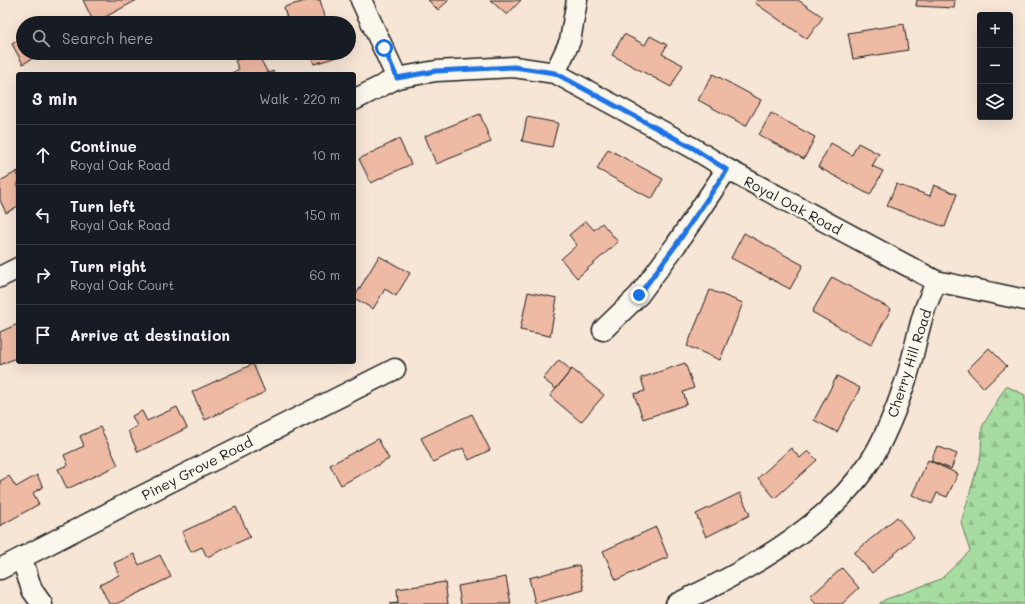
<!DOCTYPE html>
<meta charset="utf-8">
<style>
body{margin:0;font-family:Mali,sans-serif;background:#242831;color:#f1f3f6}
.controls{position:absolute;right:12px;top:12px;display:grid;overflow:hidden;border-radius:4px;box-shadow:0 4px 16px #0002}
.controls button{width:36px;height:36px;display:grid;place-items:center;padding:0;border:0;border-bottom:1px solid #363941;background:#171b24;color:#f1f3f6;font:20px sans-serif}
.stop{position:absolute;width:12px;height:12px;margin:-9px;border:3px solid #1a73e8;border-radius:50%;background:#fff}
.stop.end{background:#1a73e8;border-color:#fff;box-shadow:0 1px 4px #0008}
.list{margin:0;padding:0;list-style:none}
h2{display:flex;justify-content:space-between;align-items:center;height:52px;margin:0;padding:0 16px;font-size:17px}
h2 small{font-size:13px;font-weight:400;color:#9ea1a6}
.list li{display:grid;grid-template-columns:26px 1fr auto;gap:12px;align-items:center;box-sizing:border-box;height:60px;padding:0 16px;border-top:1px solid #363941}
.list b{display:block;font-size:15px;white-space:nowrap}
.list p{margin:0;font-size:13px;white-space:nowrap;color:#9ea1a6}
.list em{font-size:13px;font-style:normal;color:#9ea1a6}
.icon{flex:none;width:22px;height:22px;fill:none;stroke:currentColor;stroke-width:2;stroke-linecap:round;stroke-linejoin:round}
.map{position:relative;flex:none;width:1025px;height:604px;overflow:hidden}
.search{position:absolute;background:#171b24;box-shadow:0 4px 16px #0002;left:16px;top:16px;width:340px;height:44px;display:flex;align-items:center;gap:10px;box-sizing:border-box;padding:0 14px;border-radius:22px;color:#9ea1a6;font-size:15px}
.panel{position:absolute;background:#171b24;box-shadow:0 4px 16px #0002;left:16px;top:72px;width:340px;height:292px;border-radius:4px}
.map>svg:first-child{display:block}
.forest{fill:url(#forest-firs);stroke:#617c5e}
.building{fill:#efbaa3;stroke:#1c1c1c}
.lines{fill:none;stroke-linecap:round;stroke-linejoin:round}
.minor-casing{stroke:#1c1c1c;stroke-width:23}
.minor{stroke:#fbf7ec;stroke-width:20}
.route{stroke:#1a73e8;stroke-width:5}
.labels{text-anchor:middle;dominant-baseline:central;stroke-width:3;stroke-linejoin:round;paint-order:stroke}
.street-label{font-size:14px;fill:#1c1c1c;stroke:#fbf7ec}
</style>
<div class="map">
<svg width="1025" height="604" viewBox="0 0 1025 604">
<defs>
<pattern id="forest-firs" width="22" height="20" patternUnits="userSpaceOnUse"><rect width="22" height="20" fill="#a6dca0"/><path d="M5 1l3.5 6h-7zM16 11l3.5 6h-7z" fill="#8ebc89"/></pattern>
</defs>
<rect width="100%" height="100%" fill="#f7e5d6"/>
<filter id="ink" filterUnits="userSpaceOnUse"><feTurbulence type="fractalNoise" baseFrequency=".025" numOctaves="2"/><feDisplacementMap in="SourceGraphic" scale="8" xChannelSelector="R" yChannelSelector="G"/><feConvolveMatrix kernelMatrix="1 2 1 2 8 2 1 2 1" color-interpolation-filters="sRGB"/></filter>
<g filter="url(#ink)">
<path class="forest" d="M1006,386L1025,395V604H879L884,600L941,579L970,551L961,523L981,455L982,427Z"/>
<path class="building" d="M83,0H137L94,23Z
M309,0H320L327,23H288L284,7Z
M428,0H449L438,10Z
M490,0H521L507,15Z
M757,0H798L823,17L807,39L755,3Z
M917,0H955L954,8L916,6Z
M54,19L56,23H47Z
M904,24L908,50L853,59L848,33Z
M624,34L645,45L650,36L667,45L662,54L683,65L671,87L612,55Z
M23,37V53H42L23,64L12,44Z
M241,53H257L268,73L273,71L274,74H230L239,69L235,61L243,57Z
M310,53H336L337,57L314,64Z
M713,74L761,100L746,126L698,100Z
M771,113L815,137L804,159L759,135Z
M480,114L491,142L436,164L425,136Z
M527,117L558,123L552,147L522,141Z
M399,139L411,164L371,183L359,159Z
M831,143L852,155L858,143L879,154L872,166L883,171L870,195L818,167Z
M608,149L663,179L652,199L597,169Z
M18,171V206L6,213L0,200V181Z
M896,184L930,196L934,185L957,194L945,227L887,206Z
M586,221L594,230L602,223L618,242L577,278L561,259L577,245L569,235Z
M744,233L803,265L790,289L731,258Z
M379,256L410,273L396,296L385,289L373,309L354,298Z
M832,277L891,309L871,345L812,312Z
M710,290L743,303L720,360L687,346Z
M528,292L557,298L550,336L520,330Z
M18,324V357L0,365V332Z
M989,348L1007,366L984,388L967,370Z
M559,360L571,370L556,389L543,379Z
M685,363L694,388L683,392L687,404L643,419L634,394L645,391L641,378Z
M253,364L265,392L205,420L192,392Z
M572,369L604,395L581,422L550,396Z
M837,376L860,388L837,432L814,420Z
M177,407L187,428L138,452L128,431L137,426L132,416L142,411L147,421Z
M472,414L490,450L469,460L463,448L433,462L421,438Z
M100,427L118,465L67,489L58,469L68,465L64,455L84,446L80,436Z
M378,439L389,459L341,485L330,465Z
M937,446L957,454L951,469L931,461Z
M791,448L800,458L808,451L817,460L775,498L758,478Z
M928,460L958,474L947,497L937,493L932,504L912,495Z
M37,475L43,487L33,493L39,504L0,526V481L9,476L16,487Z
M740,493L750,515L706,537L696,514Z
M236,507L250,537L207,557L202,547L191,552L182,532Z
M897,517L914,537L872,573L854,553Z
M656,527L668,557L616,580L603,551Z
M134,554L139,565L160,555L171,577L116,604H109L100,585L119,575L114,563Z
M579,565L584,590L535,603L529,578Z
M842,568L859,588L842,604H816L810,597Z
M506,577L511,604H461L458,586Z
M445,582L448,604H389L398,603L397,589Z"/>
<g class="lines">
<defs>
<path id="minor" d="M361,0L397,78
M555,73L570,41L577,0
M354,100L397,78L436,71L514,67L555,73L693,148L727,169L936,281L1025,300
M0,277L18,268
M603,330L639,295L676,245L727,169
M22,559L32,590L42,604
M0,569L132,501L395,369
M676,604C752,569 848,516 884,436C891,421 898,404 903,388C913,363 916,335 925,309C928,300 933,291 936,281"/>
</defs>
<use href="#minor" class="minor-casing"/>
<use href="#minor" class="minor"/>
</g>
</g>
<g class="lines" filter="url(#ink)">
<path class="route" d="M384,48L397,78L436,71L514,67L555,73L693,148L727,170L676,245L639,295"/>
</g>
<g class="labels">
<g class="street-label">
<text transform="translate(793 205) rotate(28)">Royal Oak Road</text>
<text transform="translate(909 363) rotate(-72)">Cherry Hill Road</text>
<text transform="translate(197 468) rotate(-27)">Piney Grove Road</text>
</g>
</g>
</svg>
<div class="controls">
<button>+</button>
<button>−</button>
<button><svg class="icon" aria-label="layers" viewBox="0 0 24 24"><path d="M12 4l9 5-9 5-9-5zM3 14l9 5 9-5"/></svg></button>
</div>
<div class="stop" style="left:384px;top:48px"></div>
<div class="stop end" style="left:639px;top:295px"></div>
<div class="search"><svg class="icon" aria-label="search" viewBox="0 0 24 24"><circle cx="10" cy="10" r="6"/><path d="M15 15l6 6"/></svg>Search here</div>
<section class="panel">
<h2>3 min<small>Walk · 220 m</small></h2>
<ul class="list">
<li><svg class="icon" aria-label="ahead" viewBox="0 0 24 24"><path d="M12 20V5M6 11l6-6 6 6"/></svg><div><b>Continue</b><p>Royal Oak Road</p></div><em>10 m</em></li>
<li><svg class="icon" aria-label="left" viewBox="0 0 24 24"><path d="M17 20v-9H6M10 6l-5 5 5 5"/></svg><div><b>Turn left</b><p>Royal Oak Road</p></div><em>150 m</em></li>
<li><svg class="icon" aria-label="right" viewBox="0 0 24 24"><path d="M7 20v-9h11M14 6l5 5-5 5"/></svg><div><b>Turn right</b><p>Royal Oak Court</p></div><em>60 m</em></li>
<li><svg class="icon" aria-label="arrive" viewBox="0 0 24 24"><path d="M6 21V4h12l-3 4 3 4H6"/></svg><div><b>Arrive at destination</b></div></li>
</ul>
</section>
</div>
